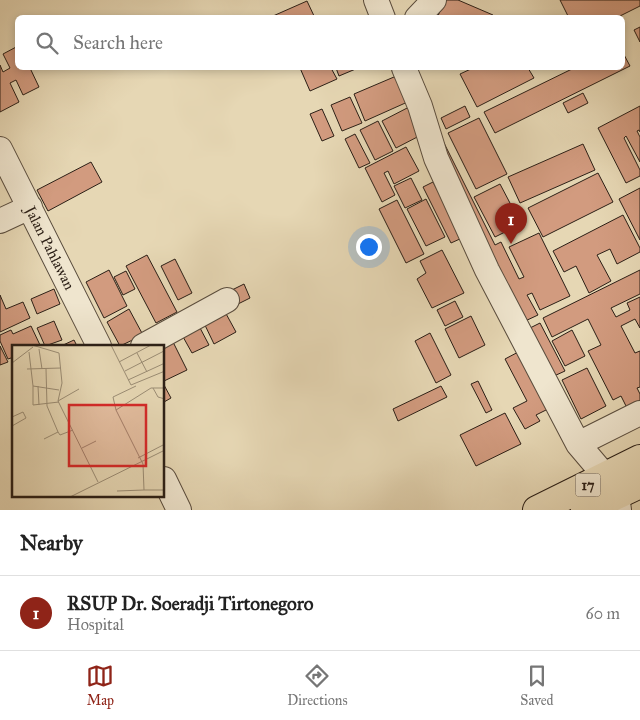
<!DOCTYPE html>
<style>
body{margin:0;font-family:"IM FELL Great Primer",serif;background:#f6f6f6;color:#222}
.you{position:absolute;left:368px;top:246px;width:18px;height:18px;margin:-12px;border:4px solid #fff;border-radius:50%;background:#1a73e8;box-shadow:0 0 0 8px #1a73e833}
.badge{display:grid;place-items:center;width:32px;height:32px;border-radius:50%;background:#8f2418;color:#fff;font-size:16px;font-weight:700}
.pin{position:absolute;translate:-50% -41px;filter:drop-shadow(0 1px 2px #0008)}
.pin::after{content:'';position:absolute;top:26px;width:18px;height:15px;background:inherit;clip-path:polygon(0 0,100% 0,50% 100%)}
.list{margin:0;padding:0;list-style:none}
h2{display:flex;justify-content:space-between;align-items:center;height:65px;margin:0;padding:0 20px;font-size:21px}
h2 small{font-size:16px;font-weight:400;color:#767676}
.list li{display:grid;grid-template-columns:32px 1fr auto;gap:15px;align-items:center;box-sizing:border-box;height:75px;padding:0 20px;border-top:1px solid #e0e0e0}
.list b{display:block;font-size:19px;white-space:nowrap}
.list p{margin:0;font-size:16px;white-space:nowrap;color:#767676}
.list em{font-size:16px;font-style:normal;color:#767676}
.icon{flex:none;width:28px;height:28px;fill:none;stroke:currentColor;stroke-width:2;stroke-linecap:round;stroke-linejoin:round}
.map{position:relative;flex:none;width:640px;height:510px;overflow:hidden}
.search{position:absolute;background:#fff;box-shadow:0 2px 8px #0003;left:15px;right:15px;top:15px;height:55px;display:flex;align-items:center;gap:12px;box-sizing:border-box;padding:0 18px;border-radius:8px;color:#767676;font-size:19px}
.sheet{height:140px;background:#fff}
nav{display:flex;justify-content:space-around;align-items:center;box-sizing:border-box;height:70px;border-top:1px solid #e0e0e0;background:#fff;font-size:14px;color:#767676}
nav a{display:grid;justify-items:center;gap:2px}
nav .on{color:#8f2418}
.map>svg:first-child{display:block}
.building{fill:#d29b7f;stroke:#2b1f16}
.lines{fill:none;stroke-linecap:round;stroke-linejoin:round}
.minor-casing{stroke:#5a4d3e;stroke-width:26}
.highway-casing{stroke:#2b1f16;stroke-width:30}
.minor{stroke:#efe5ce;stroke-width:24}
.highway{stroke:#e6d7b4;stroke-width:28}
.labels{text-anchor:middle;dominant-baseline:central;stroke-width:4;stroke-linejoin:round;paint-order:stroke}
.shield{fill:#efe5ce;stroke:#665a4d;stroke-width:1}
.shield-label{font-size:14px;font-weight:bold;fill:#2b1f16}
.street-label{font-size:15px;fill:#2b1f16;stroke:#efe5ce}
.inset-road{fill:none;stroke:#9b8d75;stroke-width:1}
.view{fill:#d62828;fill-opacity:0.15;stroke:#d62828;stroke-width:2.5}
.inset-edge{fill:none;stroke:#2b1f16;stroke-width:2.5}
</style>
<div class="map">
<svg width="640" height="510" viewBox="0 0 640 510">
<rect width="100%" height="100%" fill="#e6d7b4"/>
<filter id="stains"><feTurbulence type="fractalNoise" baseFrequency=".004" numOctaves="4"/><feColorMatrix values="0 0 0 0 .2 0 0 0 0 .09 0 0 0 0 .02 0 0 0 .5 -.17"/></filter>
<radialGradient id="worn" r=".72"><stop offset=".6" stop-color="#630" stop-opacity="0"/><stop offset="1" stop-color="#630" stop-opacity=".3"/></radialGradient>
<path class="building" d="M445,0H458L493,15L492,18H437Z
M560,0H640V6L616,18H569Z
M307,1L315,18H273V16Z
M640,27V42L634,30Z
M18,46V68H30L39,87L23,95L16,80L10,83L19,102L0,112V65L3,72L10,68L3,54Z
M622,51L630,66L495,133L484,112L574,68H622Z
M300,68H331L337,79L310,91Z
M336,68H358L339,76Z
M473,68H528L534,78L477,107L460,74Z
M401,74L412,100L365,121L354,94Z
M583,93L588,103L568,113L563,103Z
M350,97L362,123L342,131L331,105Z
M411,106L425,133L396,148L382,121Z
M465,106L470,117L446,129L441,118Z
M640,106V132L639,130L637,131L640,137V162L626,136L624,138L640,170V176L626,183L598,128Z
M322,109L334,136L322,141L310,114Z
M479,118L507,174L476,189L448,133Z
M378,121L393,151L375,160L360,130Z
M355,134L370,163L359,168L345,139Z
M443,141L495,245L501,242L519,279L524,277L509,247L539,233L570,296L540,310L532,293L527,295L538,315L523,322L436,145Z
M583,144L595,170L520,203L508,177Z
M406,147L419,171L394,184L388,171L384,173L395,195L382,202L365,168Z
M91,162L102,182L48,211L37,190Z
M598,173L613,202L543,237L528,208Z
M411,178L422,200L405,208L394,186Z
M433,182L462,238L451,243L423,187Z
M500,184L521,224L495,237L474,197Z
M640,188V240L619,199Z
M426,199L445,237L426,246L407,209Z
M397,200L424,254L406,263L379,209Z
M623,215L640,248V252L617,264L610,249L597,255L611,281L589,293L576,266L564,272L553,251Z
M442,250L464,293L432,308L417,279L426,273L420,261Z
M147,255L177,312L156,323L126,266Z
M175,259L192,293L178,300L161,266Z
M109,270L127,306L104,318L86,282Z
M640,270V294L611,308L616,317L630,310L627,303L640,297V328L635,319L621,326L635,353L640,351V387L637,388L640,394V401L627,408L621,396L613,400L588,351L601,345L588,319L552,337L543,318Z
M126,271L135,289L123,295L114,277Z
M244,284L250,298L236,305L230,291Z
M54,289L60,304L37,314L31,299Z
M0,295L6,309L23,302L30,318L0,332Z
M455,301L463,317L445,326L437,310Z
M129,309L143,335L120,346L107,322Z
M224,310L236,332L214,344L203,321Z
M471,316L485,345L459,358L445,329Z
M54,321L62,340L45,346L37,328Z
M540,323L565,371L554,376L530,328Z
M31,326L40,345L37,346H14V357L8,359L0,341V335L11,330L13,334Z
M199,326L209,345L192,353L182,335Z
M572,330L585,356L565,366L552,341Z
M430,333L451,375L436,383L415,341Z
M74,340L77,346H61Z
M172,340L187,370L164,381V346Z
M0,346L8,362L0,365Z
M524,349L554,406L536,415L540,421L525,429L513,408L527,401L505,359Z
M587,368L606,406L581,419L562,380Z
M478,381L492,410L486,413L471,384Z
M164,385L171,398L164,402Z
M441,386L447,397L398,421L393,409Z
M505,413L521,444L476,466L460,435Z"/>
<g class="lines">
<defs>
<path id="minor" d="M376,0L383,18
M417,18L434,0
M404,68L420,106L436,158L487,270L578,444L606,477L617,495L619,510
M0,149L99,346
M0,221L30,207
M143,346L227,300
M578,444L640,413
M164,479L179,510"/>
<path id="highway" d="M537,510L640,459
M585,510L640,484"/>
</defs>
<use href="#minor" class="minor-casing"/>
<use href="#highway" class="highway-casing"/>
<use href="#minor" class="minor"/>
<use href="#highway" class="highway"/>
</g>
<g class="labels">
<rect class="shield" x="575.5" y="473.5" width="25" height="23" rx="4"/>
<g class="shield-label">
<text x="588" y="485">17</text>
</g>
<g class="street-label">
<text transform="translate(50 248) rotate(63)">Jalan Pahlawan</text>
</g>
</g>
<g transform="translate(12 345)">
<rect width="152" height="152" fill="#e6d7b4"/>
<path class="inset-road" d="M20,0L47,8L50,38L46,56L86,137M99,0L119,40L153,26M27,4L30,24M17,7L21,41M125,8L135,27M107,17L139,0M0,18L21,2M15,24L49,23M34,24L35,61L46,87L48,90L61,85M113,26L152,6M116,35L153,18M26,41L27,60M141,43L146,52L153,54M153,43H139L104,65L131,119L132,145H153M46,56L67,44M47,57L21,60V41L47,45M104,65L101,52L124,41M0,72L11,67L14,73L0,81M32,94L46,87M70,103L84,96M126,113L153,99M105,146L132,145M58,152L153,105"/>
<path class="view" d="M57,60H134V121H57Z"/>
<rect width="152" height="152" class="inset-edge"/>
</g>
<rect width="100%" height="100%" filter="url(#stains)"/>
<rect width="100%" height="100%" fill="url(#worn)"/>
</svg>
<div class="you"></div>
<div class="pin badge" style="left:511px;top:244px">1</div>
<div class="search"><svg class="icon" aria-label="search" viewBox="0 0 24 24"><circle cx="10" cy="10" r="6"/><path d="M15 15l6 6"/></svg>Search here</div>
</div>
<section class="sheet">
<h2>Nearby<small></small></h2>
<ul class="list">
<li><span class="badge">1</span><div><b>RSUP Dr. Soeradji Tirtonegoro</b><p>Hospital</p></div><em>60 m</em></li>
</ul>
</section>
<nav>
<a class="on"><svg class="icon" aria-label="map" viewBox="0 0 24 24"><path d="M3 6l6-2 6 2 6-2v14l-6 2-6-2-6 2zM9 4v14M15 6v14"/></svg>Map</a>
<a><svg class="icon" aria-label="directions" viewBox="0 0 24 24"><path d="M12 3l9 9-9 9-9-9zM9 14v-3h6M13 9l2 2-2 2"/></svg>Directions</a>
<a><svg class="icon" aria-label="saved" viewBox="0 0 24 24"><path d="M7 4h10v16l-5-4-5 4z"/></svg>Saved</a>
</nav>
